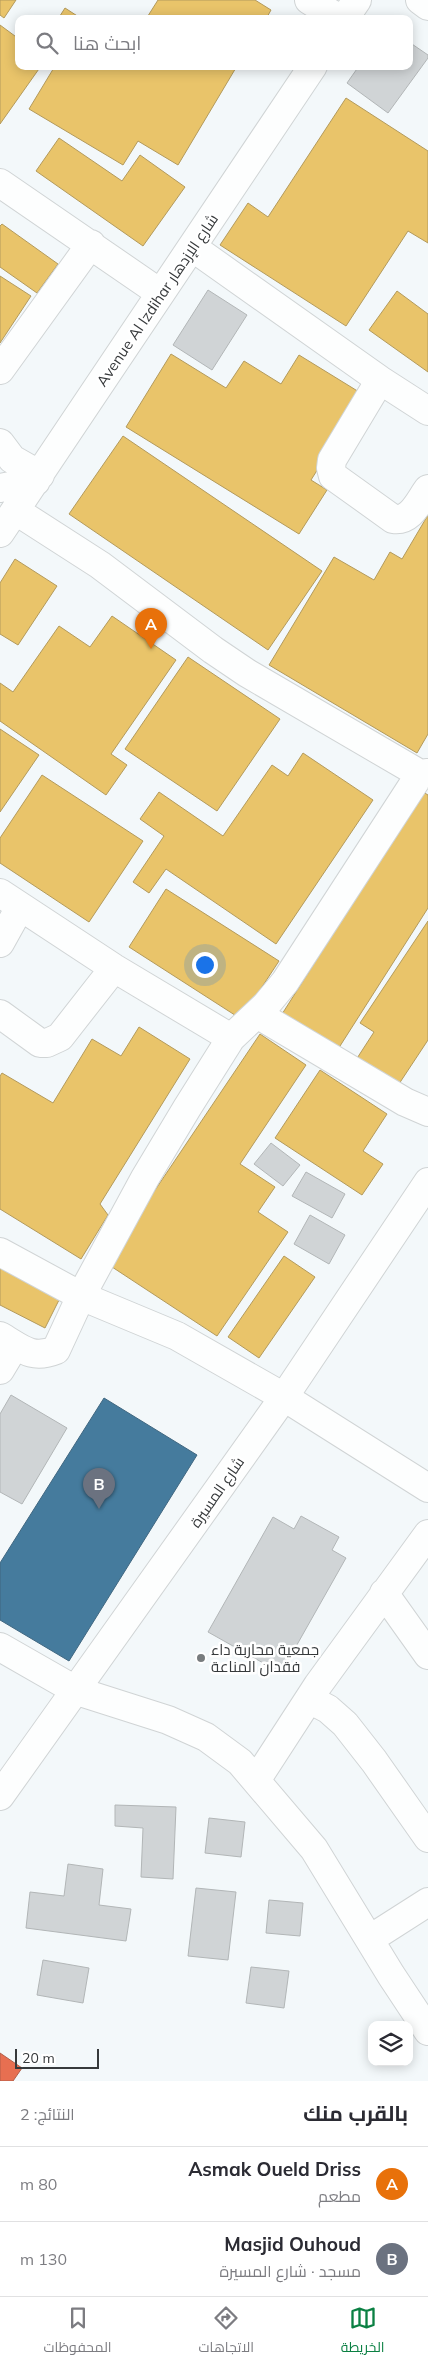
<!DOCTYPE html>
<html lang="ar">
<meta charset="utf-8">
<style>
body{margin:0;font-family:Mulish,Cairo,sans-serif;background:#f2f2f3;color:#2b2b33;direction:rtl}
.controls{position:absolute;right:15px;bottom:15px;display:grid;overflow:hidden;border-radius:10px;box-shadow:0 2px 12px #0003}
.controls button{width:45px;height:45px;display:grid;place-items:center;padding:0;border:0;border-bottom:1px solid #e1e1e2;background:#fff;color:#2b2b33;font:25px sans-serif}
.scale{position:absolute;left:15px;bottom:12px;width:84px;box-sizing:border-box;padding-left:5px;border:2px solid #36393b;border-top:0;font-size:14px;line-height:18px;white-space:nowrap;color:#36393b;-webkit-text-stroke:4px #fff;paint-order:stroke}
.you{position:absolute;left:204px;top:964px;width:18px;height:18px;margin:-12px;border:4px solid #fff;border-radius:50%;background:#1a73e8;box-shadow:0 0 0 8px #1a73e833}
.badge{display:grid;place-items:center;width:32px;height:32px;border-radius:50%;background:#0b8043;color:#fff;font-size:16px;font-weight:700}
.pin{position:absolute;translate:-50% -41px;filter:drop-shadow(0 1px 2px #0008)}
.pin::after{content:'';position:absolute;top:26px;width:18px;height:15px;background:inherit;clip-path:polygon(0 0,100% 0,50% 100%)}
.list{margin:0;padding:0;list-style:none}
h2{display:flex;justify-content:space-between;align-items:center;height:65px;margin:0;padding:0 20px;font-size:21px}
h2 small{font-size:16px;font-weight:400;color:#7c7c81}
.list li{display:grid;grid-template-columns:32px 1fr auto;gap:15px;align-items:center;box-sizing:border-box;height:75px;padding:0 20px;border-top:1px solid #e1e1e2}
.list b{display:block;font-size:19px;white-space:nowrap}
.list p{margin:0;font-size:16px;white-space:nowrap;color:#7c7c81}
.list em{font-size:16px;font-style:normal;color:#7c7c81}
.icon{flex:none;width:28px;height:28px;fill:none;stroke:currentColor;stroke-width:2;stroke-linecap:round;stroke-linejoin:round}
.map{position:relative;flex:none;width:428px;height:2081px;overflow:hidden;direction:ltr}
.search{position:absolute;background:#fff;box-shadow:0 2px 12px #0003;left:15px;right:15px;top:15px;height:55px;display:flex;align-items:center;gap:12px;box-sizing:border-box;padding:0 18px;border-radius:10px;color:#7c7c81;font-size:19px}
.sheet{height:215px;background:#fff}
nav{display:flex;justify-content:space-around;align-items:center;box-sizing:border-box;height:70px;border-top:1px solid #e1e1e2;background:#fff;font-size:14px;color:#7c7c81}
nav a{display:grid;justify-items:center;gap:2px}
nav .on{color:#0b8043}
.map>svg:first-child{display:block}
.homes{fill:#e9c46a;stroke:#b39a5c}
.shops{fill:#e76f51;stroke:#b25f4a}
.public{fill:#457b9d;stroke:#406780}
.building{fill:#d0d4d6;stroke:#b2b6b7}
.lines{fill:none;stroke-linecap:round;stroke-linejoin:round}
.minor-casing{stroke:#d0d4d5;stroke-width:30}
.tertiary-casing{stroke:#d0d4d5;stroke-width:30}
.minor{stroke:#fdfefe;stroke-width:28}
.tertiary{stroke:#fdfefe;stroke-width:28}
.poi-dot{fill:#787c7e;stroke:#fff;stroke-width:2}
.labels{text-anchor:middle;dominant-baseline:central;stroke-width:5;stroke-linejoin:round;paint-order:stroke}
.street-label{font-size:15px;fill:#36393b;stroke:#fff}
.poi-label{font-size:15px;fill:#36393b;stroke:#fff;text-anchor:start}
</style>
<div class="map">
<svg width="428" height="2081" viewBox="0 0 428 2081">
<rect width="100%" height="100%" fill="#f3f8fa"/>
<path class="homes" d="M0,0H16L4,18L0,15Z
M158,0H255L271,10L266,19H146Z
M65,8L82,19H58Z
M0,25L19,39V66H41L0,124Z
M55,66H237L178,165L138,141L123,165L29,109Z
M346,98L428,151V243L408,231L346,326L220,245L248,203L268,217Z
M59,138L122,181L140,155L185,187L143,246L36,171Z
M2,224L58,264L37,293L0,267V226Z
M0,276L31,296L0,343Z
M397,291L428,314V372L369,330Z
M171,354L226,388L244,361L281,384L299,355L364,395L311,480L327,490L299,534L126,427Z
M123,436L322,571L268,650L69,514Z
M428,515V734L417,753L269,665L334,557L374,580L390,552L402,559Z
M15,559L57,586L18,645L0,634V583Z
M112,616L176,660L111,754L127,765L106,795L0,721V683L13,692L59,626L90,647Z
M188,657L280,719L217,811L125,749Z
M0,729L39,755L0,812Z
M303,753L373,800L276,944L166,869L149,893L133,882L164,836L140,819L159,792L223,836L272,765L288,776Z
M42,775L143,841L89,922L0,863V838Z
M423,792L428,795V908L333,1057L277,1022Z
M166,889L279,961L241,1019L129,947Z
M428,921V1040L393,1093L352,1066L374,1032L360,1023Z
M139,1027L190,1059L100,1204L108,1215L81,1259L0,1209V1076L2,1073L53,1103L92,1039L121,1056Z
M260,1034L306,1065L240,1164L275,1187L258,1212L288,1232L217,1336L106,1263Z
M320,1070L387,1114L363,1151L383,1164L362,1195L275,1138Z
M284,1256L315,1277L259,1358L228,1337Z
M0,1258L64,1290L45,1328L0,1305Z"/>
<path class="shops" d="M0,2053L22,2068L13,2081H0Z"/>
<path class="public" d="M104,1398L197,1455L69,1661L0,1620V1563Z"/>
<path class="building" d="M409,42L428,55V58L388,113L347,83L359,66H409Z
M208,290L247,315L212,370L173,345Z
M271,1143L300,1165L283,1186L254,1164Z
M306,1172L345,1194L332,1218L292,1196Z
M310,1215L345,1235L329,1264L294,1244Z
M11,1395L67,1428L22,1504L0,1492V1414Z
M301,1516L339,1537L332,1550L346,1558L281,1673L208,1632L273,1517L294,1529Z
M115,1805L176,1807L173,1879L141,1877L143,1828L115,1826Z
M209,1818L245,1822L241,1857L205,1853Z
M68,1864L103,1869L99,1905L131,1909L126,1941L26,1928L30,1892L64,1896Z
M196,1888L236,1892L228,1960L188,1956Z
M269,1900L303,1903L300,1936L266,1933Z
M43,1960L89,1968L83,2003L37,1995Z
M251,1967L289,1971L284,2008L246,2003Z"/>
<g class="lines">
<defs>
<path id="minor" d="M309,0L340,19
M420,0L428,6
M344,19L357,0
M0,183L160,293
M192,247L380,380L428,411
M0,370L91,244
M380,380L332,460L331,468L333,476L393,519C411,522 419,501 428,489
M0,443L12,459L40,475
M0,488L36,481
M16,511L100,565L213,650L247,673L420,774
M0,533L313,66
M0,893L114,968L231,1038
M0,943L20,907
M0,1014L40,1043H47L60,1037L114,968
M257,1014L405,1102L428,1112
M0,1252L81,1296L177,1336L284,1397L428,1488
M0,1336C21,1348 31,1360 56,1350L81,1296L145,1178L187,1108L231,1038L266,1005L285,982L420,774L428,773
M0,1370L15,1345
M384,1593L428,1655
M0,1647L77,1691L168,1720L206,1737L240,1762L314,1849L391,1975L428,2031
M309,1699L328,1709L345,1724L374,1761L428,1838
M257,1779L318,1685L428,1534
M370,1939L428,1902"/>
<path id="tertiary" d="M0,1796L284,1397L428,1182"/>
</defs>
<use href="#minor" class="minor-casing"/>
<use href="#tertiary" class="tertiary-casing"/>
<use href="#minor" class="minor"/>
<use href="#tertiary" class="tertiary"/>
</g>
<circle class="poi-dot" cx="201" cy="1658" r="5"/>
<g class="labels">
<g class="street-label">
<text transform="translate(157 300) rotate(-56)">Avenue Al Izdihar شارع الإزدهار</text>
<text transform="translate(217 1492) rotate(-55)">شارع المسيرة</text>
</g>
<g class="poi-label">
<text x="211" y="1649">جمعية محاربة داء<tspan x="211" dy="17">فقدان المناعة</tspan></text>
</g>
</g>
</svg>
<div class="controls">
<button><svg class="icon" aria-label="layers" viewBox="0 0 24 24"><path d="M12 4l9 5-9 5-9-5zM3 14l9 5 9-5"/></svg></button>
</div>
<div class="scale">20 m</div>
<div class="you"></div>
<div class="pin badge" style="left:151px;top:649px;background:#e8710a">A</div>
<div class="pin badge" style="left:99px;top:1509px;background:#6b7280">B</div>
<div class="search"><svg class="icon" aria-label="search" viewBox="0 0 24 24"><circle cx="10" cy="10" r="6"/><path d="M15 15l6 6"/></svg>ابحث هنا</div>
</div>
<section class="sheet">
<h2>بالقرب منك<small>النتائج: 2</small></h2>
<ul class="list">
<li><span class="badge" style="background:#e8710a">A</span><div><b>Asmak Oueld Driss</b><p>مطعم</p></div><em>80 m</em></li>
<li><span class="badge" style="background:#6b7280">B</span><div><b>Masjid Ouhoud</b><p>مسجد · شارع المسيرة</p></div><em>130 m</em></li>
</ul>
</section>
<nav>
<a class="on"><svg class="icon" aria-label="map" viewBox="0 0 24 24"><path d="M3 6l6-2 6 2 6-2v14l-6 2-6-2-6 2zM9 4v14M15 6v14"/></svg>الخريطة</a>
<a><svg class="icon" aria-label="directions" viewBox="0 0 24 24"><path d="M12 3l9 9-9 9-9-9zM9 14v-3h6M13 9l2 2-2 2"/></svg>الاتجاهات</a>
<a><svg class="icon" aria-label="saved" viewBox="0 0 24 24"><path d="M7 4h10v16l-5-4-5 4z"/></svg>المحفوظات</a>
</nav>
